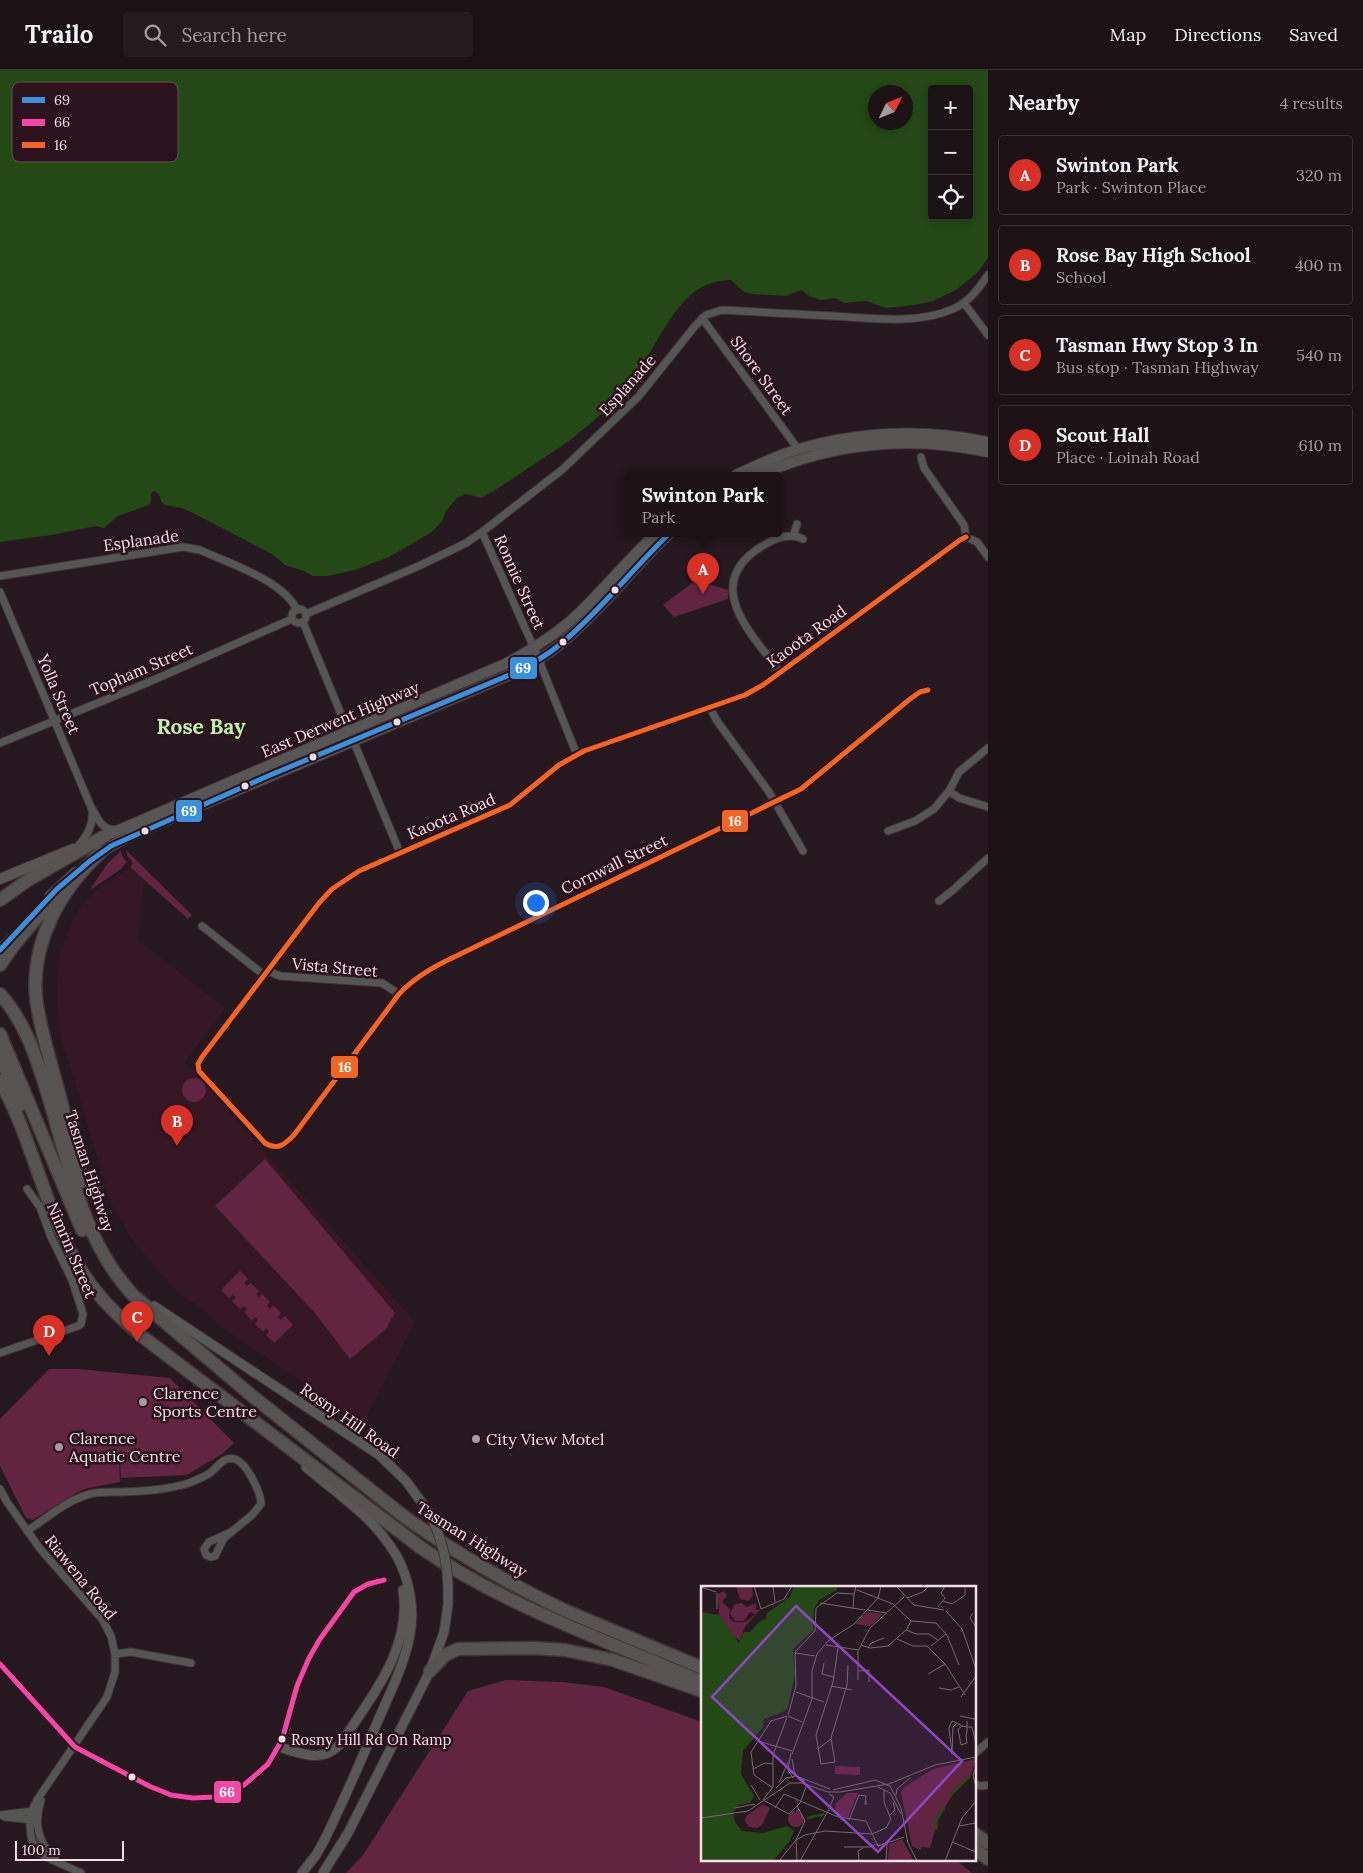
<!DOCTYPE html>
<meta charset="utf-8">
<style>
body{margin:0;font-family:Lora,serif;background:#251b1f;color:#f1f3f6}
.controls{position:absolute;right:15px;top:15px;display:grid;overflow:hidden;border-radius:5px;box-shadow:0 2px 8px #0003}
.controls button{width:45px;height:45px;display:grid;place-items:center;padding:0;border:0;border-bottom:1px solid #3a3235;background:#1c1216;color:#f1f3f6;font:25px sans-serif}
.compass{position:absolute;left:868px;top:15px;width:45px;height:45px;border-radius:50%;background:#1c1216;box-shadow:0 2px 8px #0003;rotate:47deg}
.scale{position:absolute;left:15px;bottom:12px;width:109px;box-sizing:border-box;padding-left:5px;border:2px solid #f2dfe6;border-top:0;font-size:14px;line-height:18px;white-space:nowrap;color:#f2dfe6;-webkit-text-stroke:4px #2b121d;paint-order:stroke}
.you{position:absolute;left:535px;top:832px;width:18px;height:18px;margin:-12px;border:4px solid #fff;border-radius:50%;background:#1a73e8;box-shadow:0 0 0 8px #1a73e833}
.badge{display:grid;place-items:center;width:32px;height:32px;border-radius:50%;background:#d93025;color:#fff;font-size:16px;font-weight:700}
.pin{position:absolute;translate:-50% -41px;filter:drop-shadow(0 1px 2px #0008)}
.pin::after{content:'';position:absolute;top:26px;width:18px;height:15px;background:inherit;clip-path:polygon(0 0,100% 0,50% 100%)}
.popup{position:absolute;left:624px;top:402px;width:158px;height:65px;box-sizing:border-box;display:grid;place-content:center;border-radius:5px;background:#1c1216;filter:drop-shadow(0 1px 4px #0005);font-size:16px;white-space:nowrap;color:#a09ea1}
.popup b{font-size:19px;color:#f1f3f6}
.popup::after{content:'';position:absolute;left:50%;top:100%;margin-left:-10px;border:10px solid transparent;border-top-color:#1c1216}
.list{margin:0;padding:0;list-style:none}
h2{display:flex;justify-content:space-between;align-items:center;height:65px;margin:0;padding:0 20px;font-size:21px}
h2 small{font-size:16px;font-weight:400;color:#a09ea1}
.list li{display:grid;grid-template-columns:32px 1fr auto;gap:15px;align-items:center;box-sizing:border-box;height:80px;margin:0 10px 10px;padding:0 10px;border:1px solid #3a3235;border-radius:5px}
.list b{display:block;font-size:19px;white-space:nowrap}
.list p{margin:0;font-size:16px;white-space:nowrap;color:#a09ea1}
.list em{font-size:16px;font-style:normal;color:#a09ea1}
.icon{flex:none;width:28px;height:28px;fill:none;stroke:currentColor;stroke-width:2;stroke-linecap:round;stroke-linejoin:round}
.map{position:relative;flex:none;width:988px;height:1803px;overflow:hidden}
header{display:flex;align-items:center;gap:30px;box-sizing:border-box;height:70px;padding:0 25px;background:#1c1216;border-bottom:1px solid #3a3235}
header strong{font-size:24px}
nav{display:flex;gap:28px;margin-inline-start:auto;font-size:18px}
.search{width:350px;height:45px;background:#251b1f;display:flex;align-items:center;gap:12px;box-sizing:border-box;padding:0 18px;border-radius:5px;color:#a09ea1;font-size:19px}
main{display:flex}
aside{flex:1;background:#1c1216}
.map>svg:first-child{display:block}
.built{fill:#351724}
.green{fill:#612441}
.water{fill:#244816;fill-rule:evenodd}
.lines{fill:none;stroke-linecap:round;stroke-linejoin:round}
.street-casing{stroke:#41353a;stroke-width:9}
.secondary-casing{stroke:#41353a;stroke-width:11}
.primary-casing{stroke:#41353a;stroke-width:12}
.highway-casing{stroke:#41353a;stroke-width:15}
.street{stroke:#555554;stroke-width:7}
.secondary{stroke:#595856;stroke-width:9}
.primary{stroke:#585655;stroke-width:10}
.highway{stroke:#565352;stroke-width:12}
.secondary-bridge-casing{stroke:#41353a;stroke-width:11;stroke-linecap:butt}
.secondary-bridge{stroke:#595856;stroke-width:9}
.bus-1-casing{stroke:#2b121d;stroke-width:9}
.bus-2-casing{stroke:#2b121d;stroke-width:9}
.bus-3-casing{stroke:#2b121d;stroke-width:9}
.bus-1{stroke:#3a90db;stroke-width:5}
.bus-2{stroke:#f346a5;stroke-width:5}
.bus-3{stroke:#f26522;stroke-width:5}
.bus-dot{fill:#f2dfe6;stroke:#2b121d;stroke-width:2}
.poi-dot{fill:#aa99a0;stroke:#2b121d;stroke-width:2}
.labels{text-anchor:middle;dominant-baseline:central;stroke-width:5;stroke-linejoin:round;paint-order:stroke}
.bus-label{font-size:15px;fill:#f2dfe6;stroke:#2b121d;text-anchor:start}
.street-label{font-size:16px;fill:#f2dfe6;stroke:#2b121d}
.poi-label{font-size:16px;fill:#f2dfe6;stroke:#2b121d;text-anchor:start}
.district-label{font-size:21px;font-weight:bold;fill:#bdefae;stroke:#2b121d}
.inset-river{fill:none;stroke:#244816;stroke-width:2.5}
.inset-road{fill:none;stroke:#77686e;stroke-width:1}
.view{fill:#8d47c5;fill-opacity:0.15;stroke:#8d47c5;stroke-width:2.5}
.inset-edge{fill:none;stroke:#f2dfe6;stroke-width:2.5}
.key{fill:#2b121d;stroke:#675059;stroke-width:1}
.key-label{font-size:14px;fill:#f2dfe6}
.line-badge{stroke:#2b121d;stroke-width:2}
.badge-label{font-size:14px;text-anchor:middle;font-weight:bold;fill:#fff}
</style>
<header>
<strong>Trailo</strong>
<div class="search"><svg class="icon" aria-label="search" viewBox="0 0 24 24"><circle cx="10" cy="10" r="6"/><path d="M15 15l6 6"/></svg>Search here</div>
<nav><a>Map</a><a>Directions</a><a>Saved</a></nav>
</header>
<main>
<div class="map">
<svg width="988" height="1803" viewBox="0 0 988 1803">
<rect width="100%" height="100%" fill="#25181e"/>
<path class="built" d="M130,797L144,808L138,870L225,938L185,992L415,1252L363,1353L217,1254L206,1242L175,1220L130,1167L110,1130L61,966L58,947L57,911L59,890L64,872L76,843L93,823Z"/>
<path class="green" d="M696,510L728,520V529L674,547L663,535Z
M126,780L192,845L188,849L130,797L133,793L127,785Z
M121,781L123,788L127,792L121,799L92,819L91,818L108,793Z
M182 1020a12 12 0 1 1 24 0a12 12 0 1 1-24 0Z
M265,1089L395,1243L386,1259L350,1289L315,1243L215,1136Z
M240,1201L248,1209L244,1213L247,1216L251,1213L259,1221L256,1224L259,1227L262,1224L270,1232L267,1236L270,1239L273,1235L281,1243L278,1247L281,1250L285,1246L293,1255L274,1273L266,1265L269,1261L266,1258L263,1262L255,1254L258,1250L255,1247L252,1251L244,1242L247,1239L244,1236L240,1239L232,1231L236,1227L232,1225L229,1228L221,1220Z
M49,1299H79L170,1308L234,1373L222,1384L187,1405L121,1408L119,1380L120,1412L88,1418L78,1422L33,1450L26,1448L0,1396V1349Z
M506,1610L562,1612L604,1617L702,1652V1789H955L972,1803H346L363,1785L468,1621Z"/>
<path class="water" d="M0,0H988V188L977,203L956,220L933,231L914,235L886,238L866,231L844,233L835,228L821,230L811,227L801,220L786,226L753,224L744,222L731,210C681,209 663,267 638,301C621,323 602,345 580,362C566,374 549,384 533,395C516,406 500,418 481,428L466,424L457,428L446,441L442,451L432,462L389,487L355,500L327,506H313L304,501L285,495L272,484L195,444L182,438L165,435L161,431L159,424L154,421L151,423V432L149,435L118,446L104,458L96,456L51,465L0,472ZM932,19H969V146H932ZM876,22H906V52H876Z"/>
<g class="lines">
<defs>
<path id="street" d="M964,233L988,265
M702,248L798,379
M921,387L924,398L964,455L966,467L977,472L988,487
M482,462L534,578L577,685
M794,464L797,454
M0,506L158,481L183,477L200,480C228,493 283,510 297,540
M0,522L91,737C98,748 101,760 116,760
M292 546a7 7 0 1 1 14 0a7 7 0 1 1-14 0Z
M306,544L421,495L466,473L482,462L563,399L639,326L695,256L706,245L722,240C758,242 795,244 832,246C870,248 917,255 953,239C969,232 978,219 988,205
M303,552L348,661
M780,602C751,563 699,513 764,475C776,468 790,462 803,469
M928,620L920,622L910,629L801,719L450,889C431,898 413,909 399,924L294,1065C285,1074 278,1081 265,1073L199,1001L198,994L202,987L319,833L332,819L359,801L510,735L559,695L584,681L745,625L763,615L960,470L966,467
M710,638L717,651L769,722L803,781
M353,670L400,783
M0,673L149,612L292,549
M949,721L959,728L988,737
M888,761L915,751L934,739L949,721L959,702L988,678
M77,777C87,766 94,755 92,739
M939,831L953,820L988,788
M202,856L264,905
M268,901L280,906L382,913L399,924
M0,1283L78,1256L81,1254L83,1244L72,1210L51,1167L40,1137L27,1119
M0,1419L7,1432L41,1480L102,1549L111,1566L115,1584V1602L107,1627L37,1730C29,1744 26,1769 39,1782C48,1790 70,1797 81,1803
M27,1461C47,1448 67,1430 90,1424C100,1421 110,1422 121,1422C143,1421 167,1420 189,1413C196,1410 204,1407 210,1403C218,1397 223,1386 235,1389C247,1393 261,1423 261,1434L252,1445L224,1468L215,1486L211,1487L206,1485L204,1479L209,1472L231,1462
M115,1584L131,1582L191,1593
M0,1594L75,1677L149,1716L171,1725L193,1728L214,1727L244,1715L268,1694L282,1670L297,1616L309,1588L320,1569L354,1522L368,1514L384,1510
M974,1684L988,1672
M974,1714L981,1716L988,1715
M41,1730C34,1751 37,1773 55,1788
M0,1745L34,1741
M5,1747L34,1750"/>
<path id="secondary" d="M154,1236L379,1385L406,1411L428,1441
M279,1677C302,1684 324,1694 342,1672C372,1625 412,1579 403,1520
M302,1803L316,1785L324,1771C343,1732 360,1693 377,1653C390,1622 407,1591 411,1557C414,1530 407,1500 391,1477C370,1445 335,1422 306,1397
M323,1803L348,1763L430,1601L444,1562L448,1535V1515"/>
<path id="primary" d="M736,405C756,396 777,385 799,379C861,361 925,359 988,372
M759,405C832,373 910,365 988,382
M98,769L505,594C531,580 556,565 578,544C605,518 629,489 656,463
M95,787L111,776L134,764L514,603C531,594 548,585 563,572C602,539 633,498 670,463
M0,809L73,779
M50,826L76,802
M0,880L16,865"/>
<path id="highway" d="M0,830L28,810L105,766
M0,895L14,875L57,824
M0,924C25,952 36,986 47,1022C68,1091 83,1173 134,1226L251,1325L406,1448C456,1483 509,1514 564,1540C610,1560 656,1578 702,1598
M0,964L82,1160
M0,986L20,1035
M0,1011C36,1075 46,1152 89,1212C103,1232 120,1248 139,1264L420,1477C506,1537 607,1570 702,1612
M83,1112C73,1077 64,1041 54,1005C47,979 39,954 36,927C31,871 61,819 101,782
M430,1601L445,1585L458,1579L533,1578L565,1580L613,1590L702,1621
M974,1763L988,1773
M974,1778L988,1789"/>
</defs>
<use href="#street" class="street-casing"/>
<use href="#secondary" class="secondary-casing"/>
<use href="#primary" class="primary-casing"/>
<use href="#highway" class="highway-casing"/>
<use href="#street" class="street"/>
<use href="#secondary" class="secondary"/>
<use href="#primary" class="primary"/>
<use href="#highway" class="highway"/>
<defs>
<path id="secondary-bridge" d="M428,1441C441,1464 447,1489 448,1515"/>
</defs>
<use href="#secondary-bridge" class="secondary-bridge-casing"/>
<use href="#secondary-bridge" class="secondary-bridge"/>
<defs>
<path id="bus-1" d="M0,880L57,819L90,791L111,776L268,706L514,603C531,594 548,585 563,572C602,539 633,498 670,463"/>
<path id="bus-2" d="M0,1594L75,1677L149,1716L171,1725L193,1728L214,1727L244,1715L268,1694L282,1670L297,1616L309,1588L320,1569L354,1522L368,1514L384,1510"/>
<path id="bus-3" d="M928,620L920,622L910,629L801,719L450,889C431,898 413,909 399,924L294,1065C285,1074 278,1081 265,1073L199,1001L198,994L202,987L319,833L332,819L359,801L510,735L559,695L584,681L745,625L763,615L960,470L966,467"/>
</defs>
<use href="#bus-1" class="bus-1-casing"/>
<use href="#bus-2" class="bus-2-casing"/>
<use href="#bus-3" class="bus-3-casing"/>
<use href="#bus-1" class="bus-1"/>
<use href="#bus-2" class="bus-2"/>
<use href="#bus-3" class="bus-3"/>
</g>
<g class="bus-dot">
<circle cx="615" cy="520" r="4.5"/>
<circle cx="563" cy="572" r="4.5"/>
<circle cx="397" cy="652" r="4.5"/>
<circle cx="313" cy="687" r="4.5"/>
<circle cx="245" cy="716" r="4.5"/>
<circle cx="145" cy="761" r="4.5"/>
<circle cx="282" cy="1669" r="4.5"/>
<circle cx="132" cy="1707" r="4.5"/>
</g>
<g class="poi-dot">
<circle cx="143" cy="1332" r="5"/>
<circle cx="476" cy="1369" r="5"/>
<circle cx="59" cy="1377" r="5"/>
</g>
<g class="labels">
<g class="bus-label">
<text x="291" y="1669">Rosny Hill Rd On Ramp</text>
</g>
<g class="street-label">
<text transform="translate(762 305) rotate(54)">Shore Street</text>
<text transform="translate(627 315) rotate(-48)">Esplanade</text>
<text transform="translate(141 470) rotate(-8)">Esplanade</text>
<text transform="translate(520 512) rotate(66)">Ronnie Street</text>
<text transform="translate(806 566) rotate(-36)">Kaoota Road</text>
<text transform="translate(141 599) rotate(-23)">Topham Street</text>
<text transform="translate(59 624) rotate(67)">Yolla Street</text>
<text transform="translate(340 649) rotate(-23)">East Derwent Highway</text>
<text transform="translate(451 746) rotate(-23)">Kaoota Road</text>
<text transform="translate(614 794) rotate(-26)">Cornwall Street</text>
<text transform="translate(335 897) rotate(5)">Vista Street</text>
<text transform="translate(90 1101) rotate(72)">Tasman Highway</text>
<text transform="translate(72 1180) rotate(67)">Nimrin Street</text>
<text transform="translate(350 1350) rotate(35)">Rosny Hill Road</text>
<text transform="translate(472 1469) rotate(32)">Tasman Highway</text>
<text transform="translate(81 1507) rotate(51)">Riawena Road</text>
</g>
<g class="poi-label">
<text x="153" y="1323">Clarence<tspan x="153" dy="18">Sports Centre</tspan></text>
<text x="69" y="1368">Clarence<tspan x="69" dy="18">Aquatic Centre</tspan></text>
<text x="486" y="1369">City View Motel</text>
</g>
<g class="district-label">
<text x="201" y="656">Rose Bay</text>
</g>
</g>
<g transform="translate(701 1516)">
<rect width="275" height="275" fill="#25181e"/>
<path d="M35,0H51L52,9L48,15L39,13ZM23,5L26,10L21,16L29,23L28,32L33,36H44L55,28L49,26L43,35H34L29,27L34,18L41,17L46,21L55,17V24H59L44,41L39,55L31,49L18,29L17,8ZM166,26L182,28L169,40L154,38ZM275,173L270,189L254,204L238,231L229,262L221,261L219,264L211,260L200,207L202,202L232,183ZM134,180L159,181V189L134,188ZM146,207H157L147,232L135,229L134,218ZM62,218L69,222L62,237L57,242L48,241L44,236L45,230ZM87 233a8 8 0 1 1 16 0a8 8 0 1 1-16 0ZM201,253L213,275H187L188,258Z" fill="#612441"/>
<path d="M93,0H135L136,4L118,14L113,23L112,45L92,63L94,88L87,121L84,125L63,133L62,141L42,165L40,188L53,210L49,217L38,219L32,226L34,236L41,245L62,247L86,240L93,245L88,256L72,275H0V26L18,29L38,57L43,46H49L59,35L65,33L66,27L89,11Z" fill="#244816"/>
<path class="inset-river" d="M249,210L269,190M106,232L124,228M235,244L236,233L244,220"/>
<path class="inset-road" d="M53,0L60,23L83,13L91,0M72,0L74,16M195,0L213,19L243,24M0,1L15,6M156,4L192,18L210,35L235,37L246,49L258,79M206,12L222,6L228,0M242,15L251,18L264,9V2M119,17L164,24M237,21L244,12L240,7L244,0M16,23V7M152,23L153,8M167,24L185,27M245,25L261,43L275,83M272,27L269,32L275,41M205,44L215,48H228L237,54M196,53L212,60H226L244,78L264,109M125,59L158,64M160,59L169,62L187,60L206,43L210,35M230,60L245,48M137,62L132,96L115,149L120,178L134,176L130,152L146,99L147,79M167,62L170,57L183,52M94,67L114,70M123,77L121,88L133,91M158,85L168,84V96M227,88L244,78M157,94V65L169,42L203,11M130,100L151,104M238,102L250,104L258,101M95,106L123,116M260,111L275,90M87,129L95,100L94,66L114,45L115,22L136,7L153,8L155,0M87,130L101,136M259,130L274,133M86,131L72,169V201L62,214L88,228L99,217L105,201M266,135V145L265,150L266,157L260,159L257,143L261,140L266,141H271M271,141L275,158M57,155L91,165M117,163L130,153M90,167L87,184L92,192M91,168L111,113V85L116,68L127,55L153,38L177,12L180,0M251,168L252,141L256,137L261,140M251,168L248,142L251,135L256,137M91,173L94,190L104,195M275,181L272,189L275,201M52,183L64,177L72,178M78,197L87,176M50,199L59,214M177,201L189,207L200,228M72,202L53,189L50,166L70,135L86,130M75,202L85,192L95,190L129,203M132,204L174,194L189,200L200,222L207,257L216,275M195,209L196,203L209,192M34,222L54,218M74,222L83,208L137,231L165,235L177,260L203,251M189,229L194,224L192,216M0,232L47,225L89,197H101L127,206H139L188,198L234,179L275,171M148,234L158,209L165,210L164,218L165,219V215M258,240L275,237M251,256L275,266M143,261H169L175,258M78,275L95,254L104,235L96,220M96,275L95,254L104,249L124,245L171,248L185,242L190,233L183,216V205M99,275L127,225L133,211L128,208M158,275L157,265L162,262M185,275L186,257M244,275L261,232L275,215"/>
<path class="view" d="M95,20L261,175L177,266L11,111Z"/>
<rect width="275" height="275" class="inset-edge"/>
</g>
<rect x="12" y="12" width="166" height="80" rx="8" class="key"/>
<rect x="22" y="27" width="23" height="6" fill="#3a90db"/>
<rect x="22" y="49" width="23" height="7" fill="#f346a5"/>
<rect x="22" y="72" width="23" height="6" fill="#f26522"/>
<g class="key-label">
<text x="54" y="35">69</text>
<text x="54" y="57">66</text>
<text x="54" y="80">16</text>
</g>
<g class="line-badge">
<rect x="509" y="586" width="29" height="24" rx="5" fill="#3a90db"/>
<rect x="175" y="729" width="28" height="24" rx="5" fill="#3a90db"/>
<rect x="721" y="739" width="28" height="24" rx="5" fill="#f26522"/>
<rect x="330" y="985" width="29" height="24" rx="5" fill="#f26522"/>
<rect x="213" y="1710" width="29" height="24" rx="5" fill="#f346a5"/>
</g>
<g class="badge-label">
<text x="523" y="603">69</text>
<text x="189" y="746">69</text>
<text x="735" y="756">16</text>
<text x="345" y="1002">16</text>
<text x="227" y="1727">66</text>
</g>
</svg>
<div class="controls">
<button>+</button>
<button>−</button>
<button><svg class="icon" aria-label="locate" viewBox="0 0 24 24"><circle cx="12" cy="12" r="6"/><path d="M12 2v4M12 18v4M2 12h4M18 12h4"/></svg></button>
</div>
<svg class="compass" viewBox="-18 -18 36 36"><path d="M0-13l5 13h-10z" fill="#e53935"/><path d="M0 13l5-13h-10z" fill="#a09ea1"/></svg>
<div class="scale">100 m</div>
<div class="you"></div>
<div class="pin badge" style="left:703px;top:524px">A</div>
<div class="popup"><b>Swinton Park</b>Park</div>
<div class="pin badge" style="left:177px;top:1076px">B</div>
<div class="pin badge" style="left:137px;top:1272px">C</div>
<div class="pin badge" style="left:49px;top:1286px">D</div>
</div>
<aside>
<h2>Nearby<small>4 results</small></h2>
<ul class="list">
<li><span class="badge">A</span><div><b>Swinton Park</b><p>Park · Swinton Place</p></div><em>320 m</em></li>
<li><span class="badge">B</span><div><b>Rose Bay High School</b><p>School</p></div><em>400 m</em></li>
<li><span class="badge">C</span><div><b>Tasman Hwy Stop 3 In</b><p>Bus stop · Tasman Highway</p></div><em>540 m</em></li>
<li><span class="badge">D</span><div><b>Scout Hall</b><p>Place · Loinah Road</p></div><em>610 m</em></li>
</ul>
</aside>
</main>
